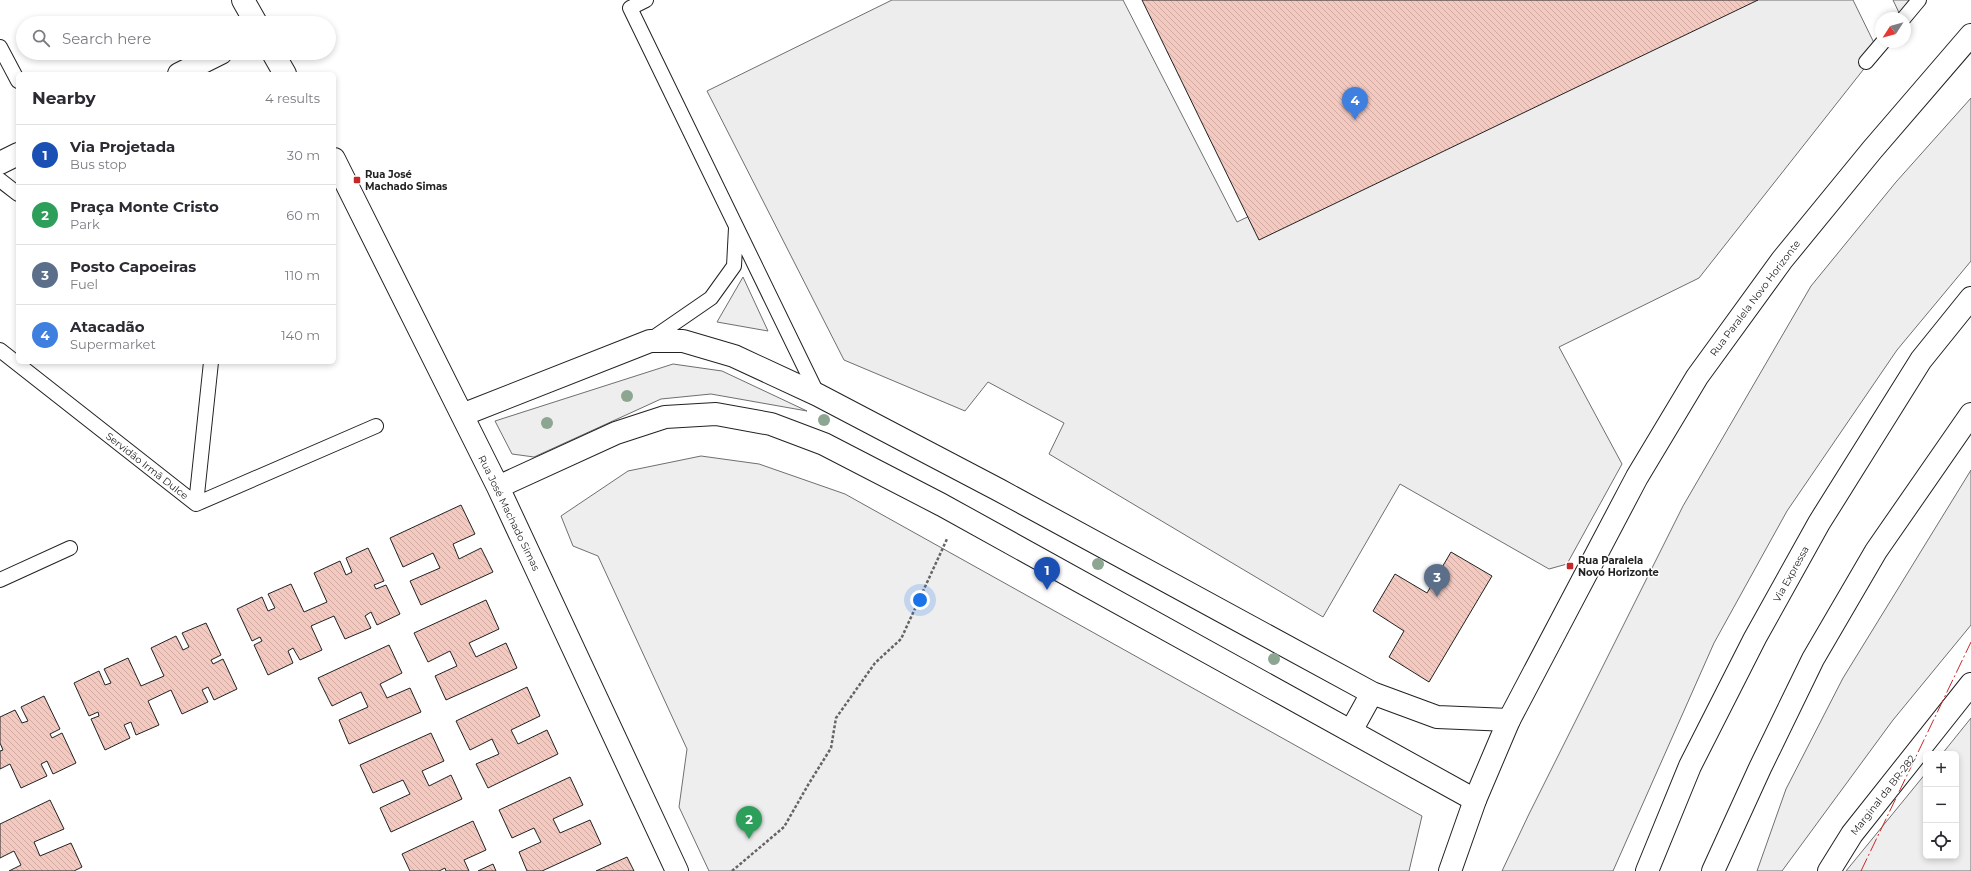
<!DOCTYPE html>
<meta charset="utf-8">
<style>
body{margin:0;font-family:Montserrat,sans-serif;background:#f7f7f7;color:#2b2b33}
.controls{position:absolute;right:12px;bottom:12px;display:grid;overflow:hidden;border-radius:6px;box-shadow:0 2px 6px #0003}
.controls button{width:36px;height:36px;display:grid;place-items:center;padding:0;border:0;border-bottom:1px solid #e1e1e2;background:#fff;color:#2b2b33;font:20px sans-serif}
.compass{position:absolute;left:1875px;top:12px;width:36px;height:36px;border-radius:50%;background:#fff;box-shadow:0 2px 6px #0003;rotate:234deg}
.you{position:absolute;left:920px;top:600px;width:14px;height:14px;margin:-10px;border:3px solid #fff;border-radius:50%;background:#1a73e8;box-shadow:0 0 0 6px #1a73e833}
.badge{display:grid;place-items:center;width:26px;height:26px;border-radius:50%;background:#c62828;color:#fff;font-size:13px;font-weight:700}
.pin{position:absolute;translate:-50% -33px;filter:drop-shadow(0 1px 2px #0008)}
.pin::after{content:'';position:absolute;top:21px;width:14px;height:12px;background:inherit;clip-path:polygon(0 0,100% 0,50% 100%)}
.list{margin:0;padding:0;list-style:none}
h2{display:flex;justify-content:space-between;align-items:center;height:52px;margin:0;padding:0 16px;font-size:17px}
h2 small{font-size:13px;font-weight:400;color:#7c7c81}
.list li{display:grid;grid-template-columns:26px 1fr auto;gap:12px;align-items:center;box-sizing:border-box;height:60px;padding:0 16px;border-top:1px solid #e1e1e2}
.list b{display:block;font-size:15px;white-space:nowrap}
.list p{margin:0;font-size:13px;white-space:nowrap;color:#7c7c81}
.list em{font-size:13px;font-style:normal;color:#7c7c81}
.icon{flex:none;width:22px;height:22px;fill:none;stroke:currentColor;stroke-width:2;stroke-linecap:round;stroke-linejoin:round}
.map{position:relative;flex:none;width:1971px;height:871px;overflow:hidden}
.search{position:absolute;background:#fff;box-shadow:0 2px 6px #0003;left:16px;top:16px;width:320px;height:44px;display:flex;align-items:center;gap:10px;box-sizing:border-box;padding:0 14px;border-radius:22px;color:#7c7c81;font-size:15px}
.panel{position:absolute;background:#fff;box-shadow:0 2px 6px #0003;left:16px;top:72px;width:320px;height:292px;border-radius:6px}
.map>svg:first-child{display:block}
.green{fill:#eee;stroke:#6f6f6f}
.parking{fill:#ededed;stroke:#6f6f6f}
.building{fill:url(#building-back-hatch);stroke:#222}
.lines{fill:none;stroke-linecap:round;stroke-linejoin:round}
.lane-casing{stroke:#222;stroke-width:16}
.street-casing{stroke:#222;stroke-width:24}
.primary-casing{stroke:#222;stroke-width:24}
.highway-casing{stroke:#222;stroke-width:24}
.path{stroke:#646464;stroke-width:2.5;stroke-dasharray:3 2;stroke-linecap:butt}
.lane{stroke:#fff;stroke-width:14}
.street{stroke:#fff;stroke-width:22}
.primary{stroke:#fff;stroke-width:22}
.highway{stroke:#fff;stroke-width:22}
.power{stroke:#c62828;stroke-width:1;stroke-dasharray:14 3 2 3;stroke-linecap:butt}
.tree{fill:#8da692}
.poi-dot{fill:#c62828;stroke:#fff;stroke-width:1.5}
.labels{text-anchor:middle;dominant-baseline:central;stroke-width:3;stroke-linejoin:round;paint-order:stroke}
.poi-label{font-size:10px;font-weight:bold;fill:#222;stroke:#fff;text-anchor:start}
.street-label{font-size:10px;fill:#222;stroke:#fff}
</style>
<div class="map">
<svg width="1971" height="871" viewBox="0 0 1971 871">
<defs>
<pattern id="building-back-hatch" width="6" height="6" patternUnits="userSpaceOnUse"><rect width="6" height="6" fill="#f3c9c0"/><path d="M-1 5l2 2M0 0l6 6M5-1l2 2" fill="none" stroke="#d0aca5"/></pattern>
</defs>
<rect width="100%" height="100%" fill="#fff"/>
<path class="green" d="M1893,0H1913L1901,17Z
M1971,98V261L1897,350L1787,511L1714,643L1613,871H1502L1529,814L1683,506L1811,286L1896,182Z
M743,277L768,331L717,322Z
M673,364L722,371L807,411L711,394L661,399L534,457L512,454L495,421Z
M701,456L759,464L845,494L1422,816L1409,871H709L679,807L687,749L598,556L573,546L561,516L628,471Z
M1971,470V625L1893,720L1782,871H1757L1786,789L1843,678Z
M1971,718V871H1846L1926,773V856H1956V754H1942Z"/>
<path class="parking" d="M892,0H1123L1237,222L1700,0H1853L1878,51L1699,278L1559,347L1622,464L1567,564L1549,569L1400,484L1323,617L1049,454L1064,423L988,382L965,411L844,360L707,91Z"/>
<path class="building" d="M1142,0H1758L1259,240Z
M461,505L475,534L453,544L459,559L481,548L493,572L421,605L410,581L440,568L433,553L403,567L390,538Z
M368,548L384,581L374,585L376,589L386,585L400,614L377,625L371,612L365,616L371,628L345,639L334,616L311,626L322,650L300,660L293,648L288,651L293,663L268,675L254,645L262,641L260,637L252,641L237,609L262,597L268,611L275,608L268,594L291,584L304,612L327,602L314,573L340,561L346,575L352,572L346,558Z
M1451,552L1492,576L1429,682L1389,657L1404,631L1373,611L1395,574L1427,593Z
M486,600L499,629L469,643L476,657L506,643L517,668L446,700L435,676L457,666L450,651L428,662L414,633Z
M206,623L221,655L211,660L213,664L223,659L237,689L214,700L208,687L202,690L208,702L182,714L171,690L148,701L159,725L136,735L131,722L124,725L130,738L105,750L91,719L99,716L98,712L89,716L74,683L99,671L105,685L111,683L104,669L128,658L141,686L164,676L151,648L176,636L183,650L189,647L182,633Z
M389,645L402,673L380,684L387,698L410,688L421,712L349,744L339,720L368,707L361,692L332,706L318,678Z
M527,687L540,716L511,730L518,744L547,730L558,754L488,788L476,764L499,754L492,739L470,750L456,721Z
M44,696L60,729L50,734L52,738L62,733L76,763L53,774L47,761L41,764L47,776L21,788L10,764L0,769V751L3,750L0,743V717L15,710L22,723L28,721L21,707Z
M431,733L444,761L422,771L429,786L451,775L462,799L391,832L380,808L410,794L403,780L373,793L360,765Z
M570,777L583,805L553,819L560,833L590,820L601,844L542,871H527L519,852L541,842L534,828L512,838L499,810Z
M50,800L64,829L34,842L40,856L71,843L82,867L74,871H9L21,865L14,851L0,858V824Z
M473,821L486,850L464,860L469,871H446L445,868L439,871H410L402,854Z
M627,857L634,871H596Z
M493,864L496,871H478Z"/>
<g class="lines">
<defs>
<path id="lane" d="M646,0L630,8L818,395
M1904,18L1919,0
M0,47L18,81
M1866,62L1883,42
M0,180L18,194
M650,340L711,298L734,266L736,228
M0,350L196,504L376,426
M196,504L211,362
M0,580L70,548"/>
<path id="street" d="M243,0L256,23
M273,53L285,74
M179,74L221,53
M334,159L498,487L677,871
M0,163L18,154
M462,415L650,341H683L734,356L818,395L999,490L1372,693L1437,717L1509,720
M498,487L616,433L665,417L716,414L771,424L824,444L942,505L1475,800
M1351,731L1372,693
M1829,871L1852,834L1971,684"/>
<path id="primary" d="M1450,871L1475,800L1509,720L1637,477L1697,377L1782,260L1872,150L1971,35"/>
<path id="highway" d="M1647,871L1690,766L1755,638L1819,523L1921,360L1971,298
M1713,871L1760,768L1813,659L1876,551L1971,414"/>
</defs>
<use href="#lane" class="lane-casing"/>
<use href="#street" class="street-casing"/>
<use href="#primary" class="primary-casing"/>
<use href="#highway" class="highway-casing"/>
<path class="path" d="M732,871L784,827L808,785L831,748L836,718L875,663L901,639L947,539"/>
<use href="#lane" class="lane"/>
<use href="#street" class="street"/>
<use href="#primary" class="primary"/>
<use href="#highway" class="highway"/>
<path class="power" d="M1861,871L1971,642"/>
</g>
<g class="tree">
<circle cx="627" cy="396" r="6"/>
<circle cx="824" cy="420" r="6"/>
<circle cx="547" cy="423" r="6"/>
<circle cx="1098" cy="564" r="6"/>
<circle cx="1274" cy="659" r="6"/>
</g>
<g class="poi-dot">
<rect x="353" y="176" width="8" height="8" rx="2"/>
<rect x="1566" y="562" width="8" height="8" rx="2"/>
</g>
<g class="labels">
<g class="poi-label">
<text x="365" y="174">Rua José<tspan x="365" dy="12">Machado Simas</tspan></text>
<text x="1578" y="560">Rua Paralela<tspan x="1578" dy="12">Novo Horizonte</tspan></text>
</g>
<g class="street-label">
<text transform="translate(1755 298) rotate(-53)">Rua Paralela Novo Horizonte</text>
<text transform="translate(147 466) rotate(38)">Servidão Irmã Dulce</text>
<text transform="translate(509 513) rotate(64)">Rua José Machado Simas</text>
<text transform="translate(1791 574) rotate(-61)">Via Expressa</text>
<text transform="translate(1883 795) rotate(-52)">Marginal da BR-282</text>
</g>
</g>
</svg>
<div class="controls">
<button>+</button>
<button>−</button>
<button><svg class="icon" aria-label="locate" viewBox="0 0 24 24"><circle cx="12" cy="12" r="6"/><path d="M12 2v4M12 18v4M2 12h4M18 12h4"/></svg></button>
</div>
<svg class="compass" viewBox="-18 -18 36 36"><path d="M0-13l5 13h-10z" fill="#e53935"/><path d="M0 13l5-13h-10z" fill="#7c7c81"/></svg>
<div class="you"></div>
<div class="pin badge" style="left:1047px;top:590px;background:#1a4fb4">1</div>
<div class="pin badge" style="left:749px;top:839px;background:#2e9e5b">2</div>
<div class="pin badge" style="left:1437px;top:597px;background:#5c6f8a">3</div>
<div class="pin badge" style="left:1355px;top:120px;background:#3f7fe0">4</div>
<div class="search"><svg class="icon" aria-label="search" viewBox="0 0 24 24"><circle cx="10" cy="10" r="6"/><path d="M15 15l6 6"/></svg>Search here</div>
<section class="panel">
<h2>Nearby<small>4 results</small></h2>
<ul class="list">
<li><span class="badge" style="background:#1a4fb4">1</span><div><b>Via Projetada</b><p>Bus stop</p></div><em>30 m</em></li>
<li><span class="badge" style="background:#2e9e5b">2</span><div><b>Praça Monte Cristo</b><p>Park</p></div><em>60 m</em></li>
<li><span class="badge" style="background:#5c6f8a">3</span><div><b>Posto Capoeiras</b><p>Fuel</p></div><em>110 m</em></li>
<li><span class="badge" style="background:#3f7fe0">4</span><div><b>Atacadão</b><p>Supermarket</p></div><em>140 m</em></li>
</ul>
</section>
</div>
